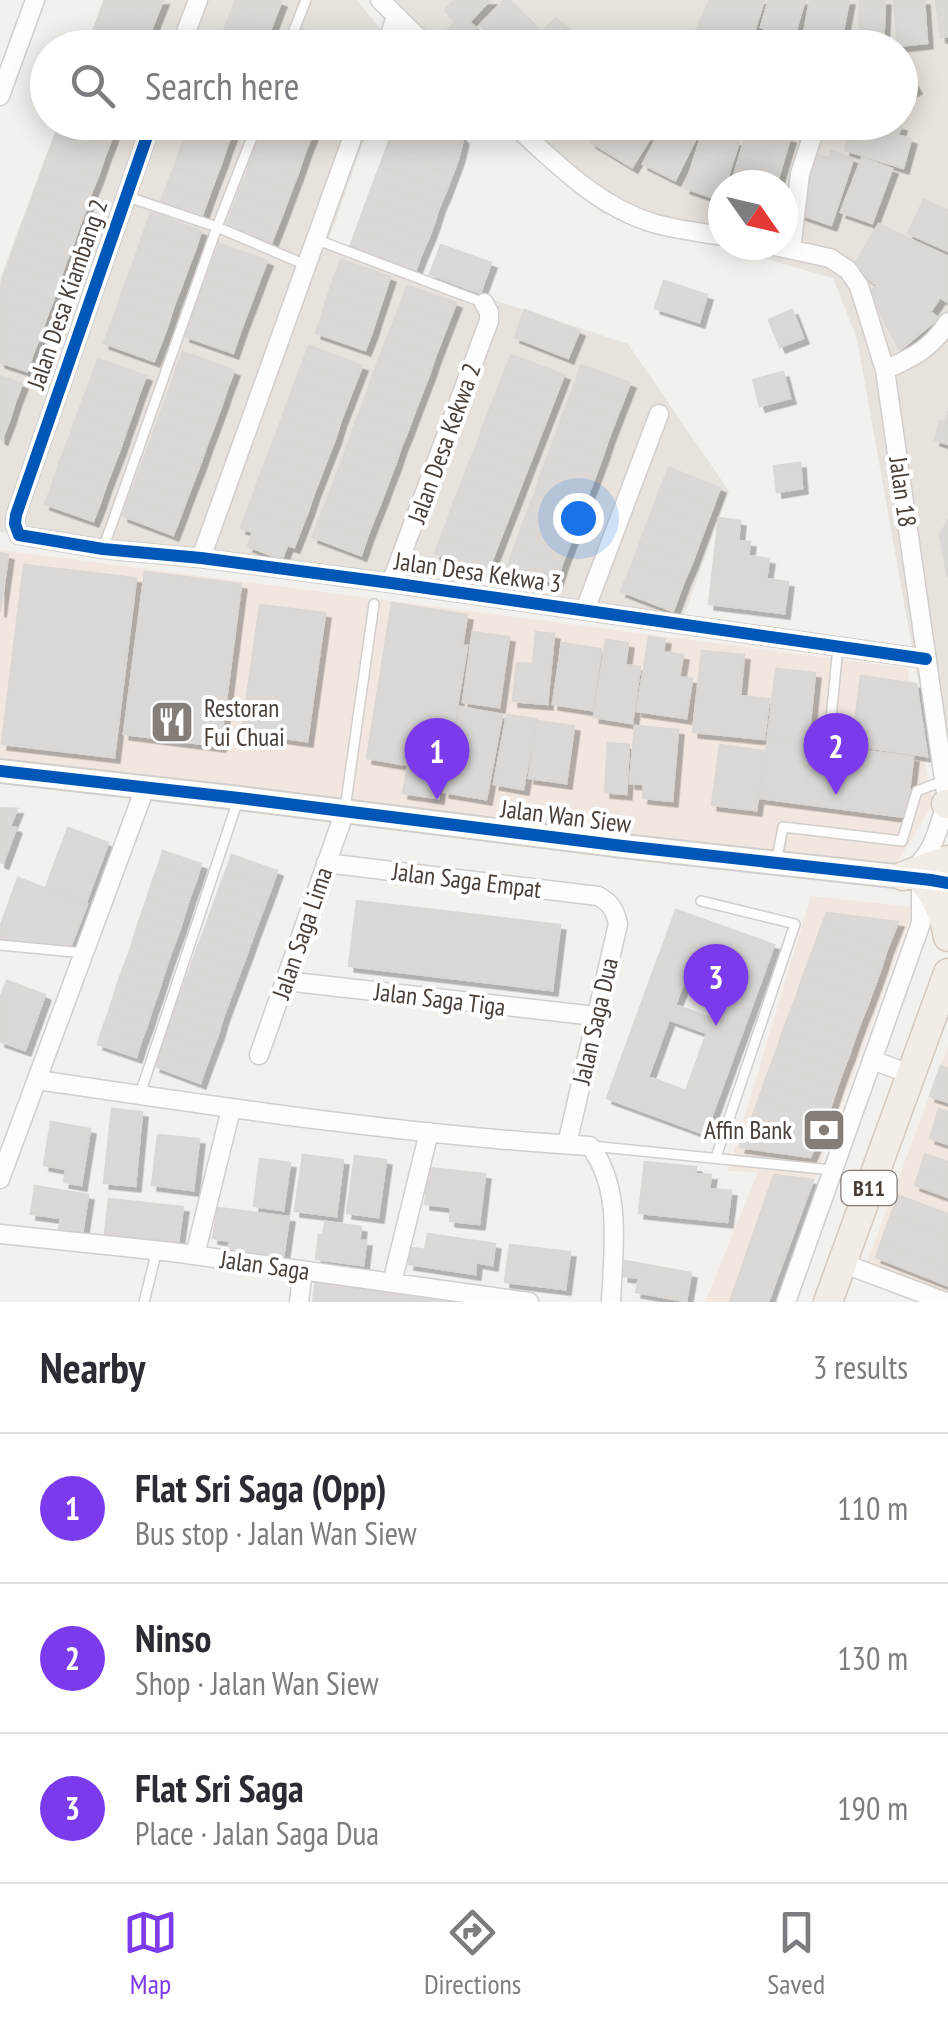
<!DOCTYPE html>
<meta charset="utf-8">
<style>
body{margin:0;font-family:"PT Sans Narrow",sans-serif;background:#f2f2f3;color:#2b2b33}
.compass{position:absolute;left:708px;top:170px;width:90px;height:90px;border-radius:50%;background:#fff;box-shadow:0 5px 25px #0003;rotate:124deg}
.you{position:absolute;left:578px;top:518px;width:35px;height:35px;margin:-25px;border:8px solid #fff;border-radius:50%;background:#1a73e8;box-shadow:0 0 0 15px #1a73e833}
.badge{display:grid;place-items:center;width:65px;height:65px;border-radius:50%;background:#7c3aed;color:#fff;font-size:32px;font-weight:700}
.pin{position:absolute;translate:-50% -82px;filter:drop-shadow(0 2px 5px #0008)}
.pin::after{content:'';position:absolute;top:52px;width:35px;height:30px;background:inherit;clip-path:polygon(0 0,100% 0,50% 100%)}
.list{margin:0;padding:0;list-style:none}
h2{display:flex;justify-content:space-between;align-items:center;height:130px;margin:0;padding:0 40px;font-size:42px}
h2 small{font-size:32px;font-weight:400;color:#7c7c81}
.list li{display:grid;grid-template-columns:65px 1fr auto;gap:30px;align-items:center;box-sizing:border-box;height:150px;padding:0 40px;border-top:2px solid #e1e1e2}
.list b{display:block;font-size:38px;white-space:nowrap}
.list p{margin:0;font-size:32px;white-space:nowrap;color:#7c7c81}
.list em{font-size:32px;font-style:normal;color:#7c7c81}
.icon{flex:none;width:55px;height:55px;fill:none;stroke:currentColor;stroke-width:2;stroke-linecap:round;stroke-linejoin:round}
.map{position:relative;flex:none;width:948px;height:1302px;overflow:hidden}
.search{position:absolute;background:#fff;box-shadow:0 5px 25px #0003;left:30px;right:30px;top:30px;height:110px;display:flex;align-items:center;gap:25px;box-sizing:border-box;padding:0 35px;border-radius:55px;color:#7c7c81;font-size:38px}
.sheet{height:580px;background:#fff}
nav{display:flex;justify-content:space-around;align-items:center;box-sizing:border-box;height:140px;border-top:2px solid #e1e1e2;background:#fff;font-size:28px;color:#7c7c81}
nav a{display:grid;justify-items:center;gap:5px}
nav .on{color:#7c3aed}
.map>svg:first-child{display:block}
.residential{fill:#e7e2dc;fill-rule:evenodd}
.commercial{fill:#f2e7df}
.building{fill:#dbd8d5;stroke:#dbd7d4;stroke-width:2.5;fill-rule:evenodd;filter:url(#shadow)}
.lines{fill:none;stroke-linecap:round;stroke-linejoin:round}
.service-casing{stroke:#d1cecb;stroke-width:12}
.minor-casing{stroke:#d1cecb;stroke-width:21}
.tertiary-casing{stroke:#d1cecb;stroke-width:26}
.primary-casing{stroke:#d5c9bc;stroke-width:31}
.service{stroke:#fdfdfc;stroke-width:9}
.minor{stroke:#fdfdfc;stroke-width:18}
.tertiary{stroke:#fdfdfc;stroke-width:22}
.primary{stroke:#f2ece6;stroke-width:28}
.cycleway-casing{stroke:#fff;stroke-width:19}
.cycleway{stroke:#0057b8;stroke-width:12}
.labels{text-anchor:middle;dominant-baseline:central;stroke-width:8;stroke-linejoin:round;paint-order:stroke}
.shield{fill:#fff;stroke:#807974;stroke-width:2.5}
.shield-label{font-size:22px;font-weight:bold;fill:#4a4039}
.street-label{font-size:25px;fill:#4a4039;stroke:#fff}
.poi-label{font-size:25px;fill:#4a4039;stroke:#fff;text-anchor:start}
</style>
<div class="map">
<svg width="948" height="1302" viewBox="0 0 948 1302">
<defs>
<filter id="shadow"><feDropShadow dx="5.5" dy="5.5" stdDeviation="0" flood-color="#0004"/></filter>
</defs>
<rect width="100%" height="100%" fill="#f3f1ee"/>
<path class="residential" d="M103,0H357L395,47L86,48Z
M375,0H948V801L938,793L857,339L833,278L602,213L499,123L900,122V48L415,47ZM723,185H783V245H723Z
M58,123H370L327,245L628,344L729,491L683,618L292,564L0,532V279Z"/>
<path class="commercial" d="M0,550L907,668L933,804L895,866L0,759Z
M811,896L914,907L770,1302H705L758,1172L728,1171Z
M948,1046V1287L946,1293L867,1262Z"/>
<path class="building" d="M105,0H116L157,15L150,33L100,14Z
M116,0H163L157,15Z
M236,0H275L281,2L274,20L234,5Z
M455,0H490L469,22L476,28L457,47L444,34L456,21L445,10Z
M505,0H509L538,30L521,48H502L480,25Z
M710,0H764L751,41L737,37L734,46L695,33Z
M769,0H805L794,36L761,27Z
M810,0H849L840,47L803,40Z
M860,0H885L883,48H859Z
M894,0H924L927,43L898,46Z
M936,0H948V36L941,37Z
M234,5L274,20L267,38L227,23Z
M100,14L150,33L145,48H135L93,32Z
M556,18L585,48H527Z
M227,23L267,38L264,48H237L220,41Z
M300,29L345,45L344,48L293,47Z
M93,32L135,48H88Z
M900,61L916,88L906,94L904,91L900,92Z
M60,122L111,140L104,158L54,140Z
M62,122H117L111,140Z
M190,122H218L234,128L227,146L187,131Z
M265,122H272L311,137L304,155L259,138Z
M272,122H316L311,137Z
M397,122H447L463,139L458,159L392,134Z
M603,122H660L632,167L591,142Z
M665,122H699L703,124L675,180L643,164Z
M882,122L901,126L898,135L911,139L903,168L845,150L851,129L860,132L862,125L880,130Z
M749,126L790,138L776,185H731Z
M187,131L227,146L221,164L180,150Z
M703,131L739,142L725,185H723L721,200L685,188Z
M392,134L458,159L452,175L386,150Z
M259,138L304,155L298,173L252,157Z
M54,140L104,158L98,176L47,157Z
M180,150L221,164L214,182L174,168Z
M386,150L452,175L446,191L380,166Z
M831,151L853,159L831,225L797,213L816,154L829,158Z
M47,157L98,176L91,193L41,175Z
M252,157L298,173L291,191L246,175Z
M862,158L892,169L872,223L841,212Z
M380,166L446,191L439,207L374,182Z
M174,168L214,182L207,201L167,186Z
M41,175L91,193L85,211L34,193Z
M246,175L291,191L284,210L239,193Z
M374,182L439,207L434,223L368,198Z
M167,186L207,201L201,218L160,204Z
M34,193L85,211L78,229L28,211Z
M239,193L284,210L277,228L232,211Z
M368,198L434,223L428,239L362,214Z
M924,200L948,211V251L908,233Z
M28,211L78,229L72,247L21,228Z
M232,211L277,228L270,246L226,230Z
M151,213L201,231L195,250L144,232Z
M362,214L428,239L421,255L356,231Z
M879,224L948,258V302L940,297L930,312L938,318L900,350L870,293L877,285L853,267Z
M21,228L72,247L65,264L15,246Z
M356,231L421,255L415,271L350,247Z
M144,232L195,250L188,268L138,250Z
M219,244L267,261L260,279L213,262Z
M441,245L491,263L480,293L430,274Z
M15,246L65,264L59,282L8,264Z
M138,250L188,268L181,287L131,269Z
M341,260L390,277L384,295L334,278Z
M213,262L260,279L253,298L206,281Z
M8,264L59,282L53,300L2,282Z
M131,269L181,287L174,305L124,287Z
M334,278L384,295L378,313L328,296Z
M206,281L253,298L246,316L199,299Z
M664,281L707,295L699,322L655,308Z
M2,282L53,300L46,318L0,301Z
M407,286L456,303L449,321L401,303Z
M124,287L174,305L168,324L118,306Z
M328,296L378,313L372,332L322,315Z
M199,299L246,316L239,335L192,318Z
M0,301L46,318L40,336L0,321Z
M401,303L449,321L442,339L394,321Z
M118,306L168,324L161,343L111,325Z
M525,310L579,331L568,358L515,337Z
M792,310L803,338L780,347L769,320Z
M322,315L372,332L365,350L316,333Z
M192,318L239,335L233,353L185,336Z
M0,321L40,336L33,353L0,341Z
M394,321L442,339L435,357L387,339Z
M111,325L161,343L154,361L104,343Z
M387,339L435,357L429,375L380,357Z
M0,341L33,353L27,371L0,362Z
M309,346L362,366L355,384L302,364Z
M183,352L234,371L227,389L176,370Z
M511,355L564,375L557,393L504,373Z
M380,357L429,375L422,393L373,375Z
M98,359L146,376L139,394L92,377Z
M302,364L355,384L348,402L295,383Z
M581,365L630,383L623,401L575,384Z
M176,370L227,389L221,407L170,389Z
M783,372L790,398L760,406L753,380Z
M504,373L557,393L550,411L497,391Z
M373,375L422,393L415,411L367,394Z
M0,376L22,384L15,402L0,397Z
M92,377L139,394L133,412L85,395Z
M295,383L348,402L341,420L288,401Z
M575,384L623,401L616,419L568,402Z
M170,389L221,407L214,426L163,407Z
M497,391L550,411L543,429L490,409Z
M367,394L415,411L408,430L360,412Z
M85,395L133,412L126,431L78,413Z
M0,397L15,402L9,421L0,417Z
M288,401L341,420L335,439L282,419Z
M568,402L616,419L609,437L561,420Z
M163,407L214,426L207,444L156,425Z
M490,409L543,429L536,447L483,427Z
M948,411V444L935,440L940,421L945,423Z
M360,412L408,430L401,447L353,429Z
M78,413L126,431L120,449L72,431Z
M0,417L9,421L2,439L0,438Z
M282,419L335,439L328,457L275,437Z
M561,420L609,437L603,455L555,438Z
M156,425L207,444L201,462L150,443Z
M483,427L536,447L529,465L477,445Z
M353,429L401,447L395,465L347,447Z
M72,431L120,449L113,467L65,449Z
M275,437L328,457L321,475L268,455Z
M555,438L603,455L596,474L548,456Z
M150,443L201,462L194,480L143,461Z
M477,445L529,465L522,483L469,463Z
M347,447L395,465L388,483L340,466Z
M65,449L113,467L106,485L58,467Z
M268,455L321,475L314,493L261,473Z
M548,456L596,474L589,492L541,474Z
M143,461L194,480L187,498L136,480Z
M469,463L522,483L515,501L463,481Z
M800,463L802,488L777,492L774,466Z
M340,466L388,483L381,502L333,484Z
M58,467L106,485L100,503L52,486Z
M669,468L720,488L713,507L661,487Z
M261,473L314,493L308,511L255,491Z
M541,474L589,492L583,510L535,493Z
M136,480L187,498L180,517L129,498Z
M463,481L515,501L508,519L455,499Z
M333,484L381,502L374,519L326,502Z
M52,486L100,503L93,521L45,504Z
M661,487L713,507L706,525L654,506Z
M255,491L308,511L301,529L248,510Z
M535,493L583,510L576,528L528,511Z
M129,498L180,517L173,535L123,516Z
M455,499L508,519L501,537L449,517Z
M326,502L374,519L367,537L319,520Z
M654,506L706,525L699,544L647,524Z
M248,510L301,529L294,547L287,545L282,559L248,546L253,532L241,528Z
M528,511L576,528L569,546L521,529Z
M449,517L501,537L494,555L442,535Z
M719,518L740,521L738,541L750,542L748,556L769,559L766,579L788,582L784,613L709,604Z
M319,520L367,537L361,555L313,537Z
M948,521V578L940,535Z
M647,524L699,544L692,563L640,543Z
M521,529L569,546L562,564L515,547Z
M442,535L494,555L487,573L435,553Z
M640,543L692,563L684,581L633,562Z
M515,547L562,564L556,583L508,565Z
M0,553L8,555L0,612Z
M633,562L684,581L673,611L621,591Z
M24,565L136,578L114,757L2,744Z
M145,572L241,584L220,746L124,734Z
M392,603L467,615L462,646H467L450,748L446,747L438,798L403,793L408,765L367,758Z
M260,605L325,613L307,741L242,732Z
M473,632L509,637L499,707L463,702Z
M536,632L554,634L547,704L513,701L517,663L533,664Z
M649,637L665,639L663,652L683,655L679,677L692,679L686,718L637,711Z
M606,640L628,643L625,665L640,667L632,723L594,717Z
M562,643L601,649L592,710L553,704Z
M702,651L744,655L740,696L769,699L764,739L693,732Z
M776,669L815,673L808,741L768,737Z
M861,676L916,684L927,756L852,745Z
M460,707L502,715L486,799L444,792Z
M507,715L536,719L523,789L494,784Z
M537,721L574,726L566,783L529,778Z
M635,726L678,730L672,801L643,798L644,784L630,783Z
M768,738L913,757L906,817L760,798Z
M608,743L629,745L626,794L605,792Z
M720,745L764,751L756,810L712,805Z
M0,808L17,809L10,826L16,828L3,863L0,862Z
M68,828L108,843L86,902L46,887Z
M163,851L201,864L196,880L158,867Z
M232,855L277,871L271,888L226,871Z
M158,867L196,880L190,896L152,883Z
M226,871L271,888L265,904L220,887Z
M18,878L87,904L69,950L0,943V928Z
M152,883L190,896L185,912L147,899Z
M220,887L265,904L259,920L214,904Z
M147,899L185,912L180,928L141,916Z
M357,901L560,925L552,990L349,966Z
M214,904L259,920L253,936L208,920Z
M676,910L774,945L705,1134L607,1098ZM697,947L734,961L713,1019L675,1005ZM669,1019L707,1033L686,1091L648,1077Z
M827,913L898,922L887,949L822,925Z
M141,916L180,928L174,944L136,931Z
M208,920L253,936L247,953L202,936Z
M822,925L887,949L882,965L816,942Z
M136,931L174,944L168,961L131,948Z
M202,936L247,953L241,969L196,952Z
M816,942L882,965L876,982L810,958Z
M131,948L168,961L163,976L125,964Z
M196,952L241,969L235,985L190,969Z
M810,958L876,982L869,1001L803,977Z
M125,964L163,976L158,992L119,980Z
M190,969L235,985L229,1001L184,985Z
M803,977L869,1001L861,1021L796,998Z
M119,980L158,992L152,1009L114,996Z
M7,981L45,995L25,1050L0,1041V999Z
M184,985L229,1001L223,1017L178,1001Z
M114,996L152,1009L147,1025L109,1012Z
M796,998L861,1021L855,1037L790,1013Z
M178,1001L223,1017L218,1034L173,1017Z
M109,1012L147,1025L141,1041L103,1028Z
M790,1013L855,1037L849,1055L783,1031Z
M173,1017L218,1034L212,1050L167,1034Z
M103,1028L141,1041L136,1057L98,1044Z
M783,1031L849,1055L843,1070L778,1047Z
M167,1034L212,1050L206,1066L161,1050Z
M778,1047L843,1070L837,1087L772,1063Z
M161,1050L206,1066L200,1083L155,1066Z
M772,1063L837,1087L831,1105L765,1081Z
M941,1066L948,1069V1083L936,1079Z
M936,1079L948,1083V1102L930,1096Z
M765,1081L831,1105L824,1122L759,1099Z
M759,1099L824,1122L817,1141L752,1118Z
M112,1109L142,1112L135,1186L104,1183Z
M939,1109L948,1112V1126L935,1122Z
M752,1118L817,1141L810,1157L740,1147Z
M51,1122L90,1129L81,1185L64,1182L66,1169L44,1165Z
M935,1122L948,1126V1144L930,1138Z
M158,1135L199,1139L193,1190L152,1185Z
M925,1154L948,1162V1181L920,1171Z
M303,1155L343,1160L336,1216L295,1211Z
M355,1156L386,1160L378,1217L347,1213Z
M260,1159L290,1163L283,1210L254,1206Z
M645,1162L696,1167L695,1174L711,1175L709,1189L731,1191L727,1222L639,1213Z
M429,1168L485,1174L479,1224L450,1221L451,1207L425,1204Z
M920,1171L948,1181V1197L915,1185Z
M774,1175L813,1180L768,1302H730Z
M35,1186L88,1195L82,1234L59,1230L61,1218L31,1214Z
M899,1196L948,1214V1237L891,1215Z
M109,1199L183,1207L178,1242L105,1234Z
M218,1208L289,1217L283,1257L228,1250L230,1241L213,1238Z
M891,1215L948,1237V1268L881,1243Z
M325,1222L361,1227L359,1241H366L363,1265L316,1259L319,1235L323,1236Z
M428,1234L495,1244L492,1265L476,1262L475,1274L409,1264L412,1248L425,1250Z
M881,1243L948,1268L947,1285L876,1257Z
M510,1245L570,1252L565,1289L505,1282Z
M625,1261L691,1273L686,1301L636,1292L639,1278L623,1276Z
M316,1281L465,1302H313Z"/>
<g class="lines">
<defs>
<path id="service" d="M287,48L306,0
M128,197L217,227L306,265
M315,239L484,303
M103,549L217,227L258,122
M831,719L838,646
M345,809L374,604
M776,863L783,827L902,841L917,791L943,781
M701,901L795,924L716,1157
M0,945L84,953
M140,1094L238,800
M591,1146L832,1170
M144,1302L157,1250"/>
<path id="minor" d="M380,0L429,48
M180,48L198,0
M385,48L396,17
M0,96L35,0
M152,122L16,515L15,524L19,535L103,549L201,558L391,583L926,659
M511,122C554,161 596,206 653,223C675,230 700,232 723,236
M770,245L830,258L848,270L859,286L885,370L948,807
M791,249L800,174L817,122
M885,370C913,357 931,349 948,322
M201,558L358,122
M391,583L489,321V312L484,303
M585,610L659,414
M326,863L598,896C611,903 615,910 618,924L567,1144
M913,869C934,853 938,828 946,804
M285,981L595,1016
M259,1055L345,811
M872,1060L910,1074
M38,1080C221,1107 405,1135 590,1146C623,1189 613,1251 611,1302
M0,1179L145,788
M0,1234L172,1252L529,1302
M195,1255L231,1109
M842,1263L946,1302
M392,1283L429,1132
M299,1302L303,1270
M786,1302L921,923V879"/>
<path id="tertiary" d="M0,771L239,798L623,846L931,880L948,883"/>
<path id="primary" d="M946,804H948
M903,876L948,860
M921,879C937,895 944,915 948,937
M828,1302L948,973"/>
</defs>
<use href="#service" class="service-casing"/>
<use href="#minor" class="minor-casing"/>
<use href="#tertiary" class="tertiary-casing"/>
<use href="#primary" class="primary-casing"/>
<use href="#service" class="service"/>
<use href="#minor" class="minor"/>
<use href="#tertiary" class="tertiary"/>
<use href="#primary" class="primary"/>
<defs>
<path id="cycleway" d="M152,122L16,515L15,524L19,535L103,549L201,558L391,583L926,659
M0,771L239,798L623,846L931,880L948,883"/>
</defs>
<use href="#cycleway" class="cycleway-casing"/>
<use href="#cycleway" class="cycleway"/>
</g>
<defs>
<symbol id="restaurant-square" viewBox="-11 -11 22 22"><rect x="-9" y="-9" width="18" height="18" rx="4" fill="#857e78" stroke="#fff"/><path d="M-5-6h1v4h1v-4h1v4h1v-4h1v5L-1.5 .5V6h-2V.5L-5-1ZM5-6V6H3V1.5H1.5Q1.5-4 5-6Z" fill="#fff"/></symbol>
<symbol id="bank-square" viewBox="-11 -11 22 22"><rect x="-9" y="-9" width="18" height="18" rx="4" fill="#857e78" stroke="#fff"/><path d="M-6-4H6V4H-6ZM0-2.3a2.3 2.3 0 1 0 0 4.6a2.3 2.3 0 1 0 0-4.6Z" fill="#fff"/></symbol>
</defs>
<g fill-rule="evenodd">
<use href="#restaurant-square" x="147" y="697" width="50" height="50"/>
<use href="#bank-square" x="799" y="1105" width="50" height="50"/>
</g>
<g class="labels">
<rect class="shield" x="841.5" y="1171" width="55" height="34" rx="8"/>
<g class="shield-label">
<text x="869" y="1188">B11</text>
</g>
<g class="street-label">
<text transform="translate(67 294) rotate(-71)">Jalan Desa Kiambang 2</text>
<text transform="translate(444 443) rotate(-70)">Jalan Desa Kekwa 2</text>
<text transform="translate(903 492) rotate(82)">Jalan 18</text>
<text transform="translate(478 572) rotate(8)">Jalan Desa Kekwa 3</text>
<text transform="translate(566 816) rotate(7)">Jalan Wan Siew</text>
<text transform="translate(467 880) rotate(7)">Jalan Saga Empat</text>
<text transform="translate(302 933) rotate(-71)">Jalan Saga Lima</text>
<text transform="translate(440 999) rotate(7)">Jalan Saga Tiga</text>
<text transform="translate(595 1021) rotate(-77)">Jalan Saga Dua</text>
<text transform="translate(265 1265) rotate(8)">Jalan Saga</text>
</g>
<g class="poi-label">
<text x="204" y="708">Restoran<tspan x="204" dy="29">Fui Chuai</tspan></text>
<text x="792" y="1130" text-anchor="end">Affin Bank</text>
</g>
</g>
</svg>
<svg class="compass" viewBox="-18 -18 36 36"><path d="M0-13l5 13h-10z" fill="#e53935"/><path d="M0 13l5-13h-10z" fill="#7c7c81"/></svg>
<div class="you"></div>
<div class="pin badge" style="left:437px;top:800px">1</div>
<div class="pin badge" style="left:836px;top:795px">2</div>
<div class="pin badge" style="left:716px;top:1026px">3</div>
<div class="search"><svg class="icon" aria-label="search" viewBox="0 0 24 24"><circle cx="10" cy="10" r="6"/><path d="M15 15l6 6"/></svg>Search here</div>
</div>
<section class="sheet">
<h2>Nearby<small>3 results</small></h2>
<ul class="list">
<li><span class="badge">1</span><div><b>Flat Sri Saga (Opp)</b><p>Bus stop · Jalan Wan Siew</p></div><em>110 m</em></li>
<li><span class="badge">2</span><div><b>Ninso</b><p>Shop · Jalan Wan Siew</p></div><em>130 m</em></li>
<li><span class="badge">3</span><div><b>Flat Sri Saga</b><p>Place · Jalan Saga Dua</p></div><em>190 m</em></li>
</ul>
</section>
<nav>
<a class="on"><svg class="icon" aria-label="map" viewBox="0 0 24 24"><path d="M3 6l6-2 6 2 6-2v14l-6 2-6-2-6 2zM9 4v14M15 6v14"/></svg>Map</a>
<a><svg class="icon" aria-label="directions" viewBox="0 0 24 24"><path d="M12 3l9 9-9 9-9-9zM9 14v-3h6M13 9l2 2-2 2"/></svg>Directions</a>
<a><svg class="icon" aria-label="saved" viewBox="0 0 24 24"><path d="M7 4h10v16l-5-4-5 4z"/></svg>Saved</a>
</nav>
